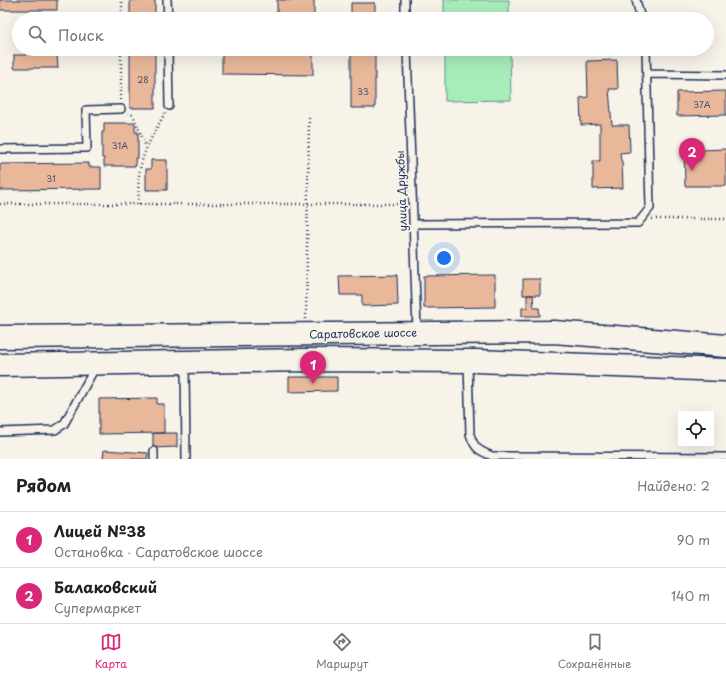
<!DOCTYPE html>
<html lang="ru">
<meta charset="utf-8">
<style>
body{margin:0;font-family:"Playpen Sans",sans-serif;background:#f6f6f6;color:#222}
.controls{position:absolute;right:12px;bottom:12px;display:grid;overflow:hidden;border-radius:0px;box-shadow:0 4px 16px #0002}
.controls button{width:36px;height:36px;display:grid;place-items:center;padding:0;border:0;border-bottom:1px solid #e0e0e0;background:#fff;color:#222;font:20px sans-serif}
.you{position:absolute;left:444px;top:258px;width:14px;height:14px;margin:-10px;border:3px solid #fff;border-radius:50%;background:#1a73e8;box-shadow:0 0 0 6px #1a73e833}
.badge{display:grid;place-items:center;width:26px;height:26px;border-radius:50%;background:#db2777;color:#fff;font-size:13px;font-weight:700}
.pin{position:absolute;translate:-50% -33px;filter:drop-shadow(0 1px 2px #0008)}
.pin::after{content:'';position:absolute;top:21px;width:14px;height:12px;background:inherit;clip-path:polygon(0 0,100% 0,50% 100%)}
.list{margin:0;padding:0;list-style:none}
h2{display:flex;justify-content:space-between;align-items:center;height:52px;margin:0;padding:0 16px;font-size:17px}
h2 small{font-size:13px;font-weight:400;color:#767676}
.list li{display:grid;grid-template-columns:26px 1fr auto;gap:12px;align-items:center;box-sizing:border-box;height:56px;padding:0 16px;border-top:1px solid #e0e0e0}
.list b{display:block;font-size:15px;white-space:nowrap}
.list p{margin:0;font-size:13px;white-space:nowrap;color:#767676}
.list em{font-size:13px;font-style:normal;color:#767676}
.icon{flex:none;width:22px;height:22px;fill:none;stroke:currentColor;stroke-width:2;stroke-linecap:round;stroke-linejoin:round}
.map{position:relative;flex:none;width:726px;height:459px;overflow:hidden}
.search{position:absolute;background:#fff;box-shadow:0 4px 16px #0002;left:12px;right:12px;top:12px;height:44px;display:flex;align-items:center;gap:10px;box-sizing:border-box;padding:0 14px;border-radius:22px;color:#767676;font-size:15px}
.sheet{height:164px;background:#fff}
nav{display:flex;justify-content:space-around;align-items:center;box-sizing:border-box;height:56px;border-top:1px solid #e0e0e0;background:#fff;font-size:11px;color:#767676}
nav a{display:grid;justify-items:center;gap:2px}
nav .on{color:#db2777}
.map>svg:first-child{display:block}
.green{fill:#a7edba;stroke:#618e8c}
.building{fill:#e9b89a;stroke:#1b2f5e}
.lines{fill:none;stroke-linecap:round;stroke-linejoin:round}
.lane-casing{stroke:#1b2f5e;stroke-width:10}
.primary-casing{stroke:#1b2f5e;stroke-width:25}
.path{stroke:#1b2f5e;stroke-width:2.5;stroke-dasharray:1 3;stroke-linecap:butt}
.lane{stroke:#f7f3e8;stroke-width:7}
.primary{stroke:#f7f3e8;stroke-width:22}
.labels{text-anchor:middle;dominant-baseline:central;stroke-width:4;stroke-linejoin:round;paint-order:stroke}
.number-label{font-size:9px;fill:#4e516d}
.street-label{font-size:11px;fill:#1b2f5e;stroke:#f7f3e8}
</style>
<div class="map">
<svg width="726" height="459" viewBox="0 0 726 459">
<rect width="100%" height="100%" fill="#f7f3e8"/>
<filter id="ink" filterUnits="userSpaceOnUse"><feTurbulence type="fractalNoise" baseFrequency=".025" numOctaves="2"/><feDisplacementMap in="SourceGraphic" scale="8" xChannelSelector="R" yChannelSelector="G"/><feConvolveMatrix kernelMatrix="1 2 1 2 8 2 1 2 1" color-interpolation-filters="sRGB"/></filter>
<g filter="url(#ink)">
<path class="green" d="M444,0H509V19H444Z
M445,49H510L511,100L445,101Z"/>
<path class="building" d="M0,0H57V10H0Z
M130,0H155V19H130Z
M277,0H314V19H290V15H277Z
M351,3H375V19H351Z
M26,49H45V55H57L58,68H14V55H26Z
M130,49H155V108H130Z
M222,49H375V108H351V52H313V75L222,74Z
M617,60L618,89H609L612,125H629L630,152L620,153L621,161H622L623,188L593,189V161H600V124L581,125L580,98L588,97L587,61Z
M726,91V115L677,116V92Z
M104,123H135V132H138V158H135L136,166H104V158H102V132H104Z
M684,142H701V150L726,149V186H685Z
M151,160H167V190H146V169H151Z
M89,163V167H101V189L0,190V164Z
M397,275L398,305L362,306V295H340L339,276Z
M495,275V307L424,308V276Z
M523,279H540V295H523Z
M527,295H533L534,308H539L540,316H522V308H527Z
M289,377H337V391L289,392Z
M157,398V404H164V433L99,434V399Z
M153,433H177V447L153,448Z
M104,450L148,453L147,459H103Z"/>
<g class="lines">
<defs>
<path id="lane" d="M167,0L168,19
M405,0V19
M636,0L641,19
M168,49L169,106
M407,49L417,331
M647,74L726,75
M0,149L87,148L86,110L121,109
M413,224L638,223L650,208L646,49
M468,363L470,434C474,448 479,451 492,456L726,457
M185,364L186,459
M0,432L55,430L64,424L96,366
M154,459V451"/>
<path id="primary" d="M0,337L554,332L726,346
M0,365L306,360L476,361L726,370"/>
</defs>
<use href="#lane" class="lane-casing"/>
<use href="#primary" class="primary-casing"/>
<path class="path" d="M122,19V0
M121,100V49
M128,113L133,115L146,147
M0,204H404
M139,204C136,162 145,149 165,113
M652,219H726
M306,319L309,117"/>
<use href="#lane" class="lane"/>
<use href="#primary" class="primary"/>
</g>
</g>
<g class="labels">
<g class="number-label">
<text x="143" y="79">28</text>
<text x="363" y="91">33</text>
<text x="702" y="104">37А</text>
<text x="120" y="145">31А</text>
<text x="51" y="178">31</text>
</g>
<g class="street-label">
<text transform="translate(401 191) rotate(-92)">улица Дружбы</text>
<text transform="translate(363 333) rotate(-1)">Саратовское шоссе</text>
</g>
</g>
</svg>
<div class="controls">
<button><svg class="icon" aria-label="locate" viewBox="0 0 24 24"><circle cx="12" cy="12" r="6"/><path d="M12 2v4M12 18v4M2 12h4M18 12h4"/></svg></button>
</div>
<div class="you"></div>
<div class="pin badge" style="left:313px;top:384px">1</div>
<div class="pin badge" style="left:692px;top:171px">2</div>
<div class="search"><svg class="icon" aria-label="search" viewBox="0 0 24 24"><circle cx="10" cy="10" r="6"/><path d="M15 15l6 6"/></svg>Поиск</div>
</div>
<section class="sheet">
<h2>Рядом<small>Найдено: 2</small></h2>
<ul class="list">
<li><span class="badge">1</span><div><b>Лицей №38</b><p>Остановка · Саратовское шоссе</p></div><em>90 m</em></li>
<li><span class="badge">2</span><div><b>Балаковский</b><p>Супермаркет</p></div><em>140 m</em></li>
</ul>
</section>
<nav>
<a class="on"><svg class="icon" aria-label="map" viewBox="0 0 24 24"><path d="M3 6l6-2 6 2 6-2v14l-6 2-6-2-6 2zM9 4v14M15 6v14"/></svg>Карта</a>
<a><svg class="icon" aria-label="directions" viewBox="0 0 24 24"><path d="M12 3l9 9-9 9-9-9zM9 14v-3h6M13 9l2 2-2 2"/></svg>Маршрут</a>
<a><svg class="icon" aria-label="saved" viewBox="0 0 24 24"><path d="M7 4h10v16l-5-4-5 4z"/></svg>Сохранённые</a>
</nav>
